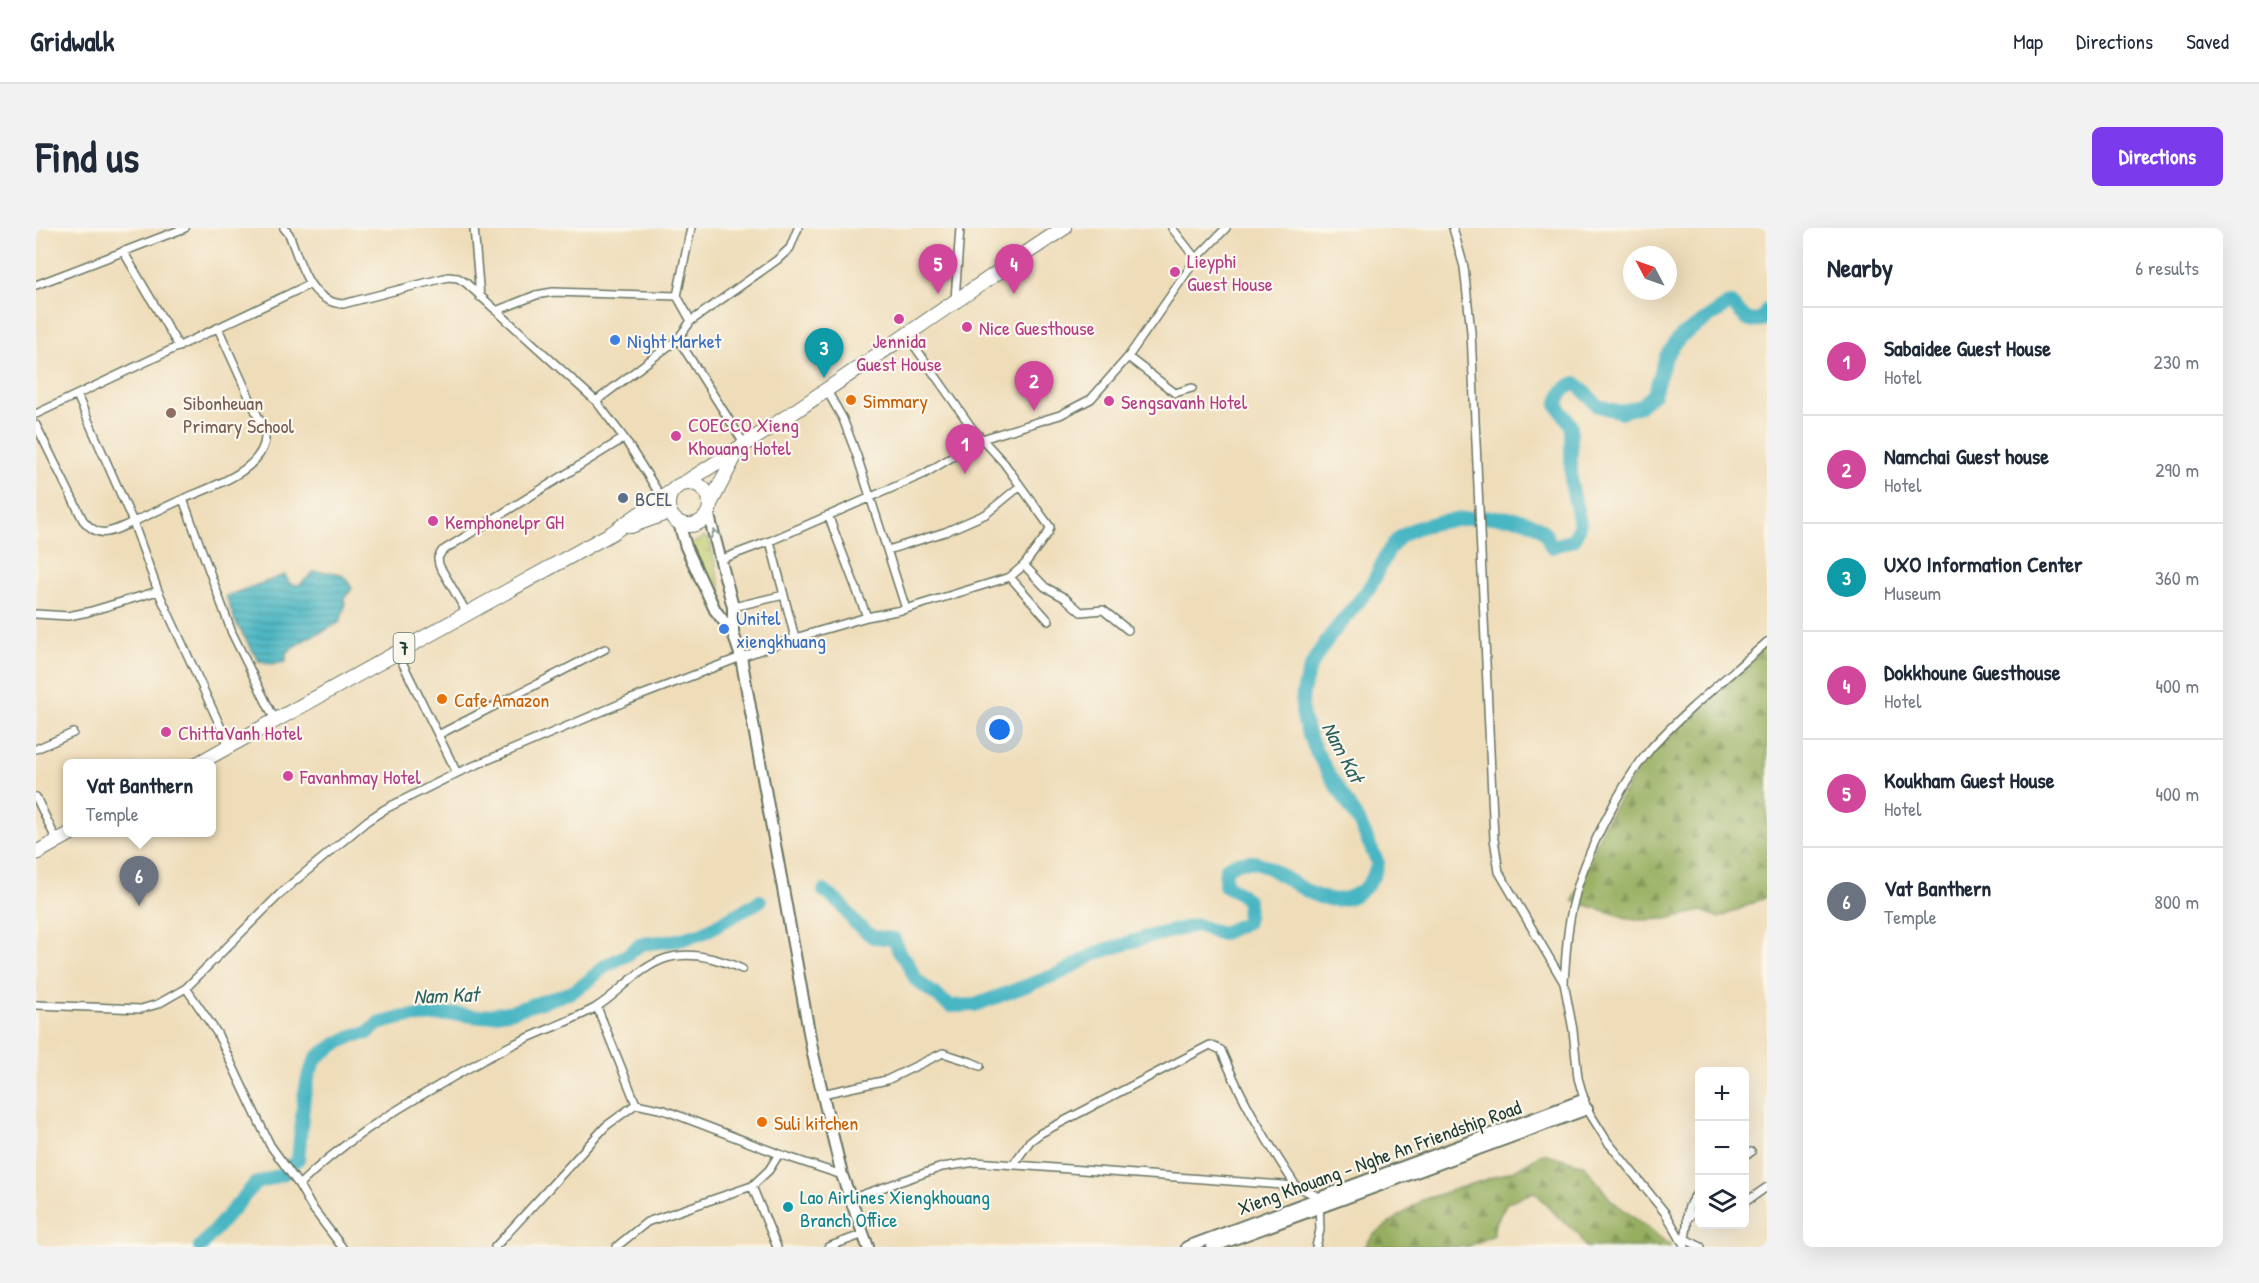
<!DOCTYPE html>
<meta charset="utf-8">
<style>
body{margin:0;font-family:"Patrick Hand",sans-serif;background:#f2f2f3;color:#1f2937}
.controls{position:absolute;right:18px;bottom:18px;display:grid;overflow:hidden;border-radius:9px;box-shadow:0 6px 24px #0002}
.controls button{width:54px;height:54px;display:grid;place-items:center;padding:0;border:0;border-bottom:2px solid #e0e1e3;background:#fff;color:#1f2937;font:30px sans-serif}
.compass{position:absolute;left:1587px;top:18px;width:54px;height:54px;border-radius:50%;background:#fff;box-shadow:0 6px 24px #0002;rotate:311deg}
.you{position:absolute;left:964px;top:502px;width:21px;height:21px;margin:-15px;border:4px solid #fff;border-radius:50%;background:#1a73e8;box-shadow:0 0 0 9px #1a73e833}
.badge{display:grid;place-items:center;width:39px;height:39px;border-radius:50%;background:#7c3aed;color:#fff;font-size:20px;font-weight:700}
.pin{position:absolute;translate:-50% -50px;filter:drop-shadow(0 2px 3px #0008)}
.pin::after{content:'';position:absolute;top:32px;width:21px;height:18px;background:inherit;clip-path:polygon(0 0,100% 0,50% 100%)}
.popup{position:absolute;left:27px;top:531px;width:153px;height:78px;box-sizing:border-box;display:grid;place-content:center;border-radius:9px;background:#fff;filter:drop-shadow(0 2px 4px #0005);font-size:20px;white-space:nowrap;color:#747a83}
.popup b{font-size:22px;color:#1f2937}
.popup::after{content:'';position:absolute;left:50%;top:100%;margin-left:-12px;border:12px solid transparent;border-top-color:#fff}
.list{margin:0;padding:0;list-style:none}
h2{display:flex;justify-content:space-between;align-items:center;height:78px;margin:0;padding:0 24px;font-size:26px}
h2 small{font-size:20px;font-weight:400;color:#747a83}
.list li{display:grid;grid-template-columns:39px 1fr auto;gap:18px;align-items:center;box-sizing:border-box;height:108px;padding:0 24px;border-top:2px solid #e0e1e3}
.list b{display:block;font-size:22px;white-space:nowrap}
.list p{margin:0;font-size:20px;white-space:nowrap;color:#747a83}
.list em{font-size:20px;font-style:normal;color:#747a83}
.icon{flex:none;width:33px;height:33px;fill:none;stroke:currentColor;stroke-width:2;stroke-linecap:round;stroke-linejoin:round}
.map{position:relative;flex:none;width:1731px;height:1019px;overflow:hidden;border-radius:9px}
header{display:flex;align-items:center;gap:36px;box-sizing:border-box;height:84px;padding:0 30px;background:#fff;border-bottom:2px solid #e0e1e3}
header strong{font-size:28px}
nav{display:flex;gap:33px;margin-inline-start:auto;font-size:21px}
.intro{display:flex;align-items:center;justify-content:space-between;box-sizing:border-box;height:144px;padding:0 36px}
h1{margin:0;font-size:42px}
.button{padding:15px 27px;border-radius:9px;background:#7c3aed;color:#fff;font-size:21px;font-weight:700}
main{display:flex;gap:36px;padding:0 36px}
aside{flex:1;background:#fff;border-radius:9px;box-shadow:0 6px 24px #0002}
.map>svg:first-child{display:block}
.grass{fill:url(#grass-tufts);stroke:#6e8450;stroke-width:1.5}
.forest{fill:url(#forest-firs);stroke:#5a764a;stroke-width:1.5}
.water{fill:url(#water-rules);stroke:#347a7c;stroke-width:1.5}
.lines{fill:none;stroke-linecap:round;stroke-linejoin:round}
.river{stroke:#49b6c3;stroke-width:14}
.street-casing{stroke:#687563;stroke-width:10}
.secondary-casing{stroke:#687563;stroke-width:14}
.highway-casing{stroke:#687563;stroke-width:16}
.street{stroke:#fff;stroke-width:7}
.secondary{stroke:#fff;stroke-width:10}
.highway{stroke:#fff;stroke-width:14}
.oneway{stroke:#8f9e9a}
.hotel-dot{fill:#d1479c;stroke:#fbf7ec;stroke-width:2}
.shop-dot{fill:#3f7fe0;stroke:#fbf7ec;stroke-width:2}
.food-dot{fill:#e8710a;stroke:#fbf7ec;stroke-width:2}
.education-dot{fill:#8d6e63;stroke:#fbf7ec;stroke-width:2}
.service-dot{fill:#5c6f8a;stroke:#fbf7ec;stroke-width:2}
.culture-dot{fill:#0f9aa8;stroke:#fbf7ec;stroke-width:2}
.labels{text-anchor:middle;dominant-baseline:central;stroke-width:4.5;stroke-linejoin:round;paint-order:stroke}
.shield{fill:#fbf7ec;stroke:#61756b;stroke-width:1.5}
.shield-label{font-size:18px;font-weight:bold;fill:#1f3d34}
.hotel-label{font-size:20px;fill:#b23c85;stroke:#fbf7ec;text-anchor:start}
.shop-label{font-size:20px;fill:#366cbe;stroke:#fbf7ec;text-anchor:start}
.food-label{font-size:20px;fill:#c56008;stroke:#fbf7ec;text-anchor:start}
.education-label{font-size:20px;fill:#785e54;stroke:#fbf7ec;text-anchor:start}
.service-label{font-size:20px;fill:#4e5e75;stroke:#fbf7ec;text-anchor:start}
.street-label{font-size:20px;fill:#1f3d34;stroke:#fbf7ec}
.culture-label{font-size:20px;fill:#0d838f;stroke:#fbf7ec;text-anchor:start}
.water-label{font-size:21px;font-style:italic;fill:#2c615f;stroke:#fbf7ec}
</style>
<header>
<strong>Gridwalk</strong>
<nav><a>Map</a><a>Directions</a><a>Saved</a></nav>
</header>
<div class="intro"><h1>Find us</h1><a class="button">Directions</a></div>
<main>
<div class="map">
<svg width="1731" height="1019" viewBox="0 0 1731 1019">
<defs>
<pattern id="grass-tufts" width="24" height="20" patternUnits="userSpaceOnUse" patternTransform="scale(1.5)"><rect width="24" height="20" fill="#bdca6b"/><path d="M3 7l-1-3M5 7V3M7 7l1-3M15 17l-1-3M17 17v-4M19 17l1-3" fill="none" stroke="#a2ae5d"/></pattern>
<pattern id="forest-firs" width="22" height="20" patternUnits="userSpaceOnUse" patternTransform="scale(1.5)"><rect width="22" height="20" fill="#96ae5f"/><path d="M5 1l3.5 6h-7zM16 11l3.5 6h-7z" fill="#7a8f4f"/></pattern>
<pattern id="water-rules" width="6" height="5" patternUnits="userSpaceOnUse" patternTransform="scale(1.5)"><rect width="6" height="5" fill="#49b6c3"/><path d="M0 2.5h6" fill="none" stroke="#3c959f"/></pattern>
</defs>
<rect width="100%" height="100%" fill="#fbf7ec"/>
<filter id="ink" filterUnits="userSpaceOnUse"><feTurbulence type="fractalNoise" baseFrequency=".0167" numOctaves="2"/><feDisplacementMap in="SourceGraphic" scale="12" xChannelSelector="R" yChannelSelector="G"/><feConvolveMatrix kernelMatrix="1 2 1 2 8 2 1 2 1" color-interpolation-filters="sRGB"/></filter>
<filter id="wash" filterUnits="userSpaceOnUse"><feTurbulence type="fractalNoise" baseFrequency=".008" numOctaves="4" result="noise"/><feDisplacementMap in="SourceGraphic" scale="24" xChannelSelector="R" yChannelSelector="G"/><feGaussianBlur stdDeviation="1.35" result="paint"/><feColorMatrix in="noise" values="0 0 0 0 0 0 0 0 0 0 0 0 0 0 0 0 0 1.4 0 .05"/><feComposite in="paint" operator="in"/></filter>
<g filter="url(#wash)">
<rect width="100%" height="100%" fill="#efddba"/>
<path class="grass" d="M668,309L673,310L689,379L686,380L654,323L653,318Z"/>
<path class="forest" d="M1731,414V669L1683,690L1666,683L1630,691L1598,692L1537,673L1569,594L1615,520Z
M1507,925L1548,937L1575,972L1634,1017V1019H1550L1542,1005L1523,990L1499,964L1471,974L1458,999V1007L1431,1019H1329L1337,1007L1386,972L1479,942Z"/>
<path class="water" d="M278,344C298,344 307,341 316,361L308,370L309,378L304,394L288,403L273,409L250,425V434L236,436L223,433L200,395L190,368L249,347L254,356L263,357Z"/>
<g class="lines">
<path class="river" d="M788,663L805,676L819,695L837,709L858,711L863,724L870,732L880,752L914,778L939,777L1027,744L1060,725L1111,709L1161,697L1185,706L1211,694L1212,673L1202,664L1189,657L1190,640C1201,634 1213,631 1225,636C1256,649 1287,687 1322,665C1334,658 1338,648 1342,635C1336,623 1331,610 1325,598C1309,568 1267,514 1266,480C1265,430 1305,398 1333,360C1345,343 1349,320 1367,307C1388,291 1457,287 1483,291C1489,292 1502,298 1507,303C1511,306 1513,314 1515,319L1538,312L1544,295L1535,255V197L1521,177C1525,164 1528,159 1540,155L1562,178L1585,184L1604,178L1618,166L1630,128L1644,109L1694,75L1713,93L1726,92L1731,82
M164,1019L219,956L247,946L262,931L268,868L273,846L281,829L300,816L319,807L332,805L342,796L368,789L422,786L443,789L477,783L536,764L551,754L570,737L591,727L605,716L643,712L667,705L724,673"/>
</g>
</g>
<g filter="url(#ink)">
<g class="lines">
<defs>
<path id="street" d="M248,0L253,6C264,33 272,74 307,76L412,49L422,50L430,55L560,173L588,210L626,270
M438,0L444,69
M1136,0L1160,31
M1417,0L1428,39L1435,104L1458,611L1463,644L1528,755L1537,802L1542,850L1551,881L1571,913L1630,986L1649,1019
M87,23L143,119
M0,57L149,0
M919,72L924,0
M460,83L500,67L517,64L641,68
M655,93L641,68L655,0
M642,111L709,217
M1092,129L1139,165L1156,160
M790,161L807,191L821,228L870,381
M41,167L97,294L147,271L196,405L239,492
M560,173L642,111L655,93L741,32L754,20L762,0
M0,186L274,56
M0,197L47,292C64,313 76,303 97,294L122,363L193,517
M147,271C175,259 233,241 229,204L182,100
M792,287L831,389
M734,313L759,410
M852,322L909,304L950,286L983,259
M686,331L734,313L888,246L946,211L1024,187L1055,171L1092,129L1160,31L1190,0
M988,337L1009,359L1029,370L1045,384L1067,382L1092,402
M974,349L1013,393
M697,379L748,367
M431,385L403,337L402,330L406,323L588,210
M0,386L32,388L52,384L122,363
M361,424L421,545
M402,507L569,421
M0,521L37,505
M0,569L21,613
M1528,754C1530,727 1531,699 1538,673C1548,627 1586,554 1616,519C1651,481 1693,448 1731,414
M150,760L181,805L234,917L263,957
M0,777L105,781L122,776L150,760L247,663L331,593L349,581L421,545L593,472L705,429L759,410L831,389L870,381L974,349L988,337L1012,305L1014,299L968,235L936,200L870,106
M561,779L600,876
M786,866L851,852L907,825L935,834L944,838
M1708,929L1715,924
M977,937L994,913L1005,905L1174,817L1185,822C1205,871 1231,914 1260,958
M716,958L741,1019
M814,971L906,939L940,934L1260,958L1283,969L1284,1002L1280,1019
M1708,975L1731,959
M1651,991L1664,980
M1649,1011L1665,1019
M1647,1015C1657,993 1643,982 1664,963
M306,1019L275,978L263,957C304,916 351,887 400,859C425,844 450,830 476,817C503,804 533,794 559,780C584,765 602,739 631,730C655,723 683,731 706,741
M459,1019L570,898L600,876L628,882L743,926L806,947
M580,1019L611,994L716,958L733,942L743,926
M792,1019L828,1006"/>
<path id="secondary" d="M672,284L697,379V405L705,429L777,826L806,947L832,1019
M643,295L650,319L679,382L697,405
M1151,1019L1547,872
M1176,1019L1551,881"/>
<path id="highway" d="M632 276a21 21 0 1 1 42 0a21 21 0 1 1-42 0Z
M647,256C777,175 900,84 1028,0
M674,276L702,222
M595,298L633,284
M161,536L576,305L636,263
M0,625L37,604"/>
</defs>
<use href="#street" class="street-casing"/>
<use href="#secondary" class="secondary-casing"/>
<use href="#highway" class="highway-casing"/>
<use href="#street" class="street"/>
<use href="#secondary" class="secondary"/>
<use href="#highway" class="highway"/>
</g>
<defs><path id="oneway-chevron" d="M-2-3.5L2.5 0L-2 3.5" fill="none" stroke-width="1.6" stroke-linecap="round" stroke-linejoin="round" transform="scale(1.5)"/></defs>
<use class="oneway" href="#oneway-chevron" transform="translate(679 306) rotate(-106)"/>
</g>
<g class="hotel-dot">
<circle cx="1139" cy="44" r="6"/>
<circle cx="863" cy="91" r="6"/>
<circle cx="931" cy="99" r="6"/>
<circle cx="1073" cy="173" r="6"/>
<circle cx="640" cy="208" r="6"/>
<circle cx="397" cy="293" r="6"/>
<circle cx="130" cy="504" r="6"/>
<circle cx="252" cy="548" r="6"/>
</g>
<g class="shop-dot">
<circle cx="579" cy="112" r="6"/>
<circle cx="688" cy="401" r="6"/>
</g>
<g class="food-dot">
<circle cx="815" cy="172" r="6"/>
<circle cx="406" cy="471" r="6"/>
<circle cx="726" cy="894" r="6"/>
</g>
<circle class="education-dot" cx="135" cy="185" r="6"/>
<circle class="service-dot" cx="587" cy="270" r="6"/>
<circle class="culture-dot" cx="752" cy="979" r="6"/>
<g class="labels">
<rect class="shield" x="357.5" y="405" width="21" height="30" rx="4.5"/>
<g class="shield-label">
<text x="368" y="420">7</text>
</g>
<g class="hotel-label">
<text x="1151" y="32">Lieyphi<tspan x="1151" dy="23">Guest House</tspan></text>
<text x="943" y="99">Nice Guesthouse</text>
<text x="863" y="112" text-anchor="middle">Jennida<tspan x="863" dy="23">Guest House</tspan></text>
<text x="1085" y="173">Sengsavanh Hotel</text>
<text x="652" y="196">COECCO Xieng<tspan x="652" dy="23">Khouang Hotel</tspan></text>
<text x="409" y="293">Kemphonelpr GH</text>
<text x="142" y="504">ChittaVanh Hotel</text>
<text x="264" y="548">Favanhmay Hotel</text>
</g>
<g class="shop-label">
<text x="591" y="112">Night Market</text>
<text x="700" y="389">Unitel<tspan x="700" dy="23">xiengkhuang</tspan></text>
</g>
<g class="food-label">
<text x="827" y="172">Simmary</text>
<text x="418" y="471">Cafe Amazon</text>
<text x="738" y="894">Suli kitchen</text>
</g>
<g class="education-label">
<text x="147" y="174">Sibonheuan<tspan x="147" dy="23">Primary School</tspan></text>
</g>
<g class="service-label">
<text x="599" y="270">BCEL</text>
</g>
<g class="street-label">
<text transform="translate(1343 929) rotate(-20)">Xieng Khouang - Nghe An Friendship Road</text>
</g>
<g class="culture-label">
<text x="764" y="968">Lao Airlines Xiengkhouang<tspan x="764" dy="23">Branch Office</tspan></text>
</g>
<g class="water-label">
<text transform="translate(1307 524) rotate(62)">Nam Kat</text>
<text transform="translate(410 767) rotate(-2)">Nam Kat</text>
</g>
</g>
</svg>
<div class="controls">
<button>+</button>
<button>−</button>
<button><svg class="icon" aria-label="layers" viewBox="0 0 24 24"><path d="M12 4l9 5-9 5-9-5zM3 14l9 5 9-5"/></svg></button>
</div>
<svg class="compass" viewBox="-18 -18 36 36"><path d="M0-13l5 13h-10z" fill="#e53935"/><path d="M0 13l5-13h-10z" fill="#747a83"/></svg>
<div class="you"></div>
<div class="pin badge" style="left:929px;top:246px;background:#d1479c">1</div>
<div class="pin badge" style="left:998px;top:183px;background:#d1479c">2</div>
<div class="pin badge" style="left:788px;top:150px;background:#0f9aa8">3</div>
<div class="pin badge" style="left:978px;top:66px;background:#d1479c">4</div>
<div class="pin badge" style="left:902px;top:66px;background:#d1479c">5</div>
<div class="pin badge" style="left:103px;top:678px;background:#6b7280">6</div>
<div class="popup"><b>Vat Banthern</b>Temple</div>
</div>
<aside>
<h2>Nearby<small>6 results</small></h2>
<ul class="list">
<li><span class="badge" style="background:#d1479c">1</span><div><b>Sabaidee Guest House</b><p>Hotel</p></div><em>230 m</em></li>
<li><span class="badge" style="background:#d1479c">2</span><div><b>Namchai Guest house</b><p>Hotel</p></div><em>290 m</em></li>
<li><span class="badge" style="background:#0f9aa8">3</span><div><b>UXO Information Center</b><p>Museum</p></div><em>360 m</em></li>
<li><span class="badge" style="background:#d1479c">4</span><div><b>Dokkhoune Guesthouse</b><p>Hotel</p></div><em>400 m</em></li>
<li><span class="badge" style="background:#d1479c">5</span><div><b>Koukham Guest House</b><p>Hotel</p></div><em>400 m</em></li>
<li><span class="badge" style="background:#6b7280">6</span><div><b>Vat Banthern</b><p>Temple</p></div><em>800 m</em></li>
</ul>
</aside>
</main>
